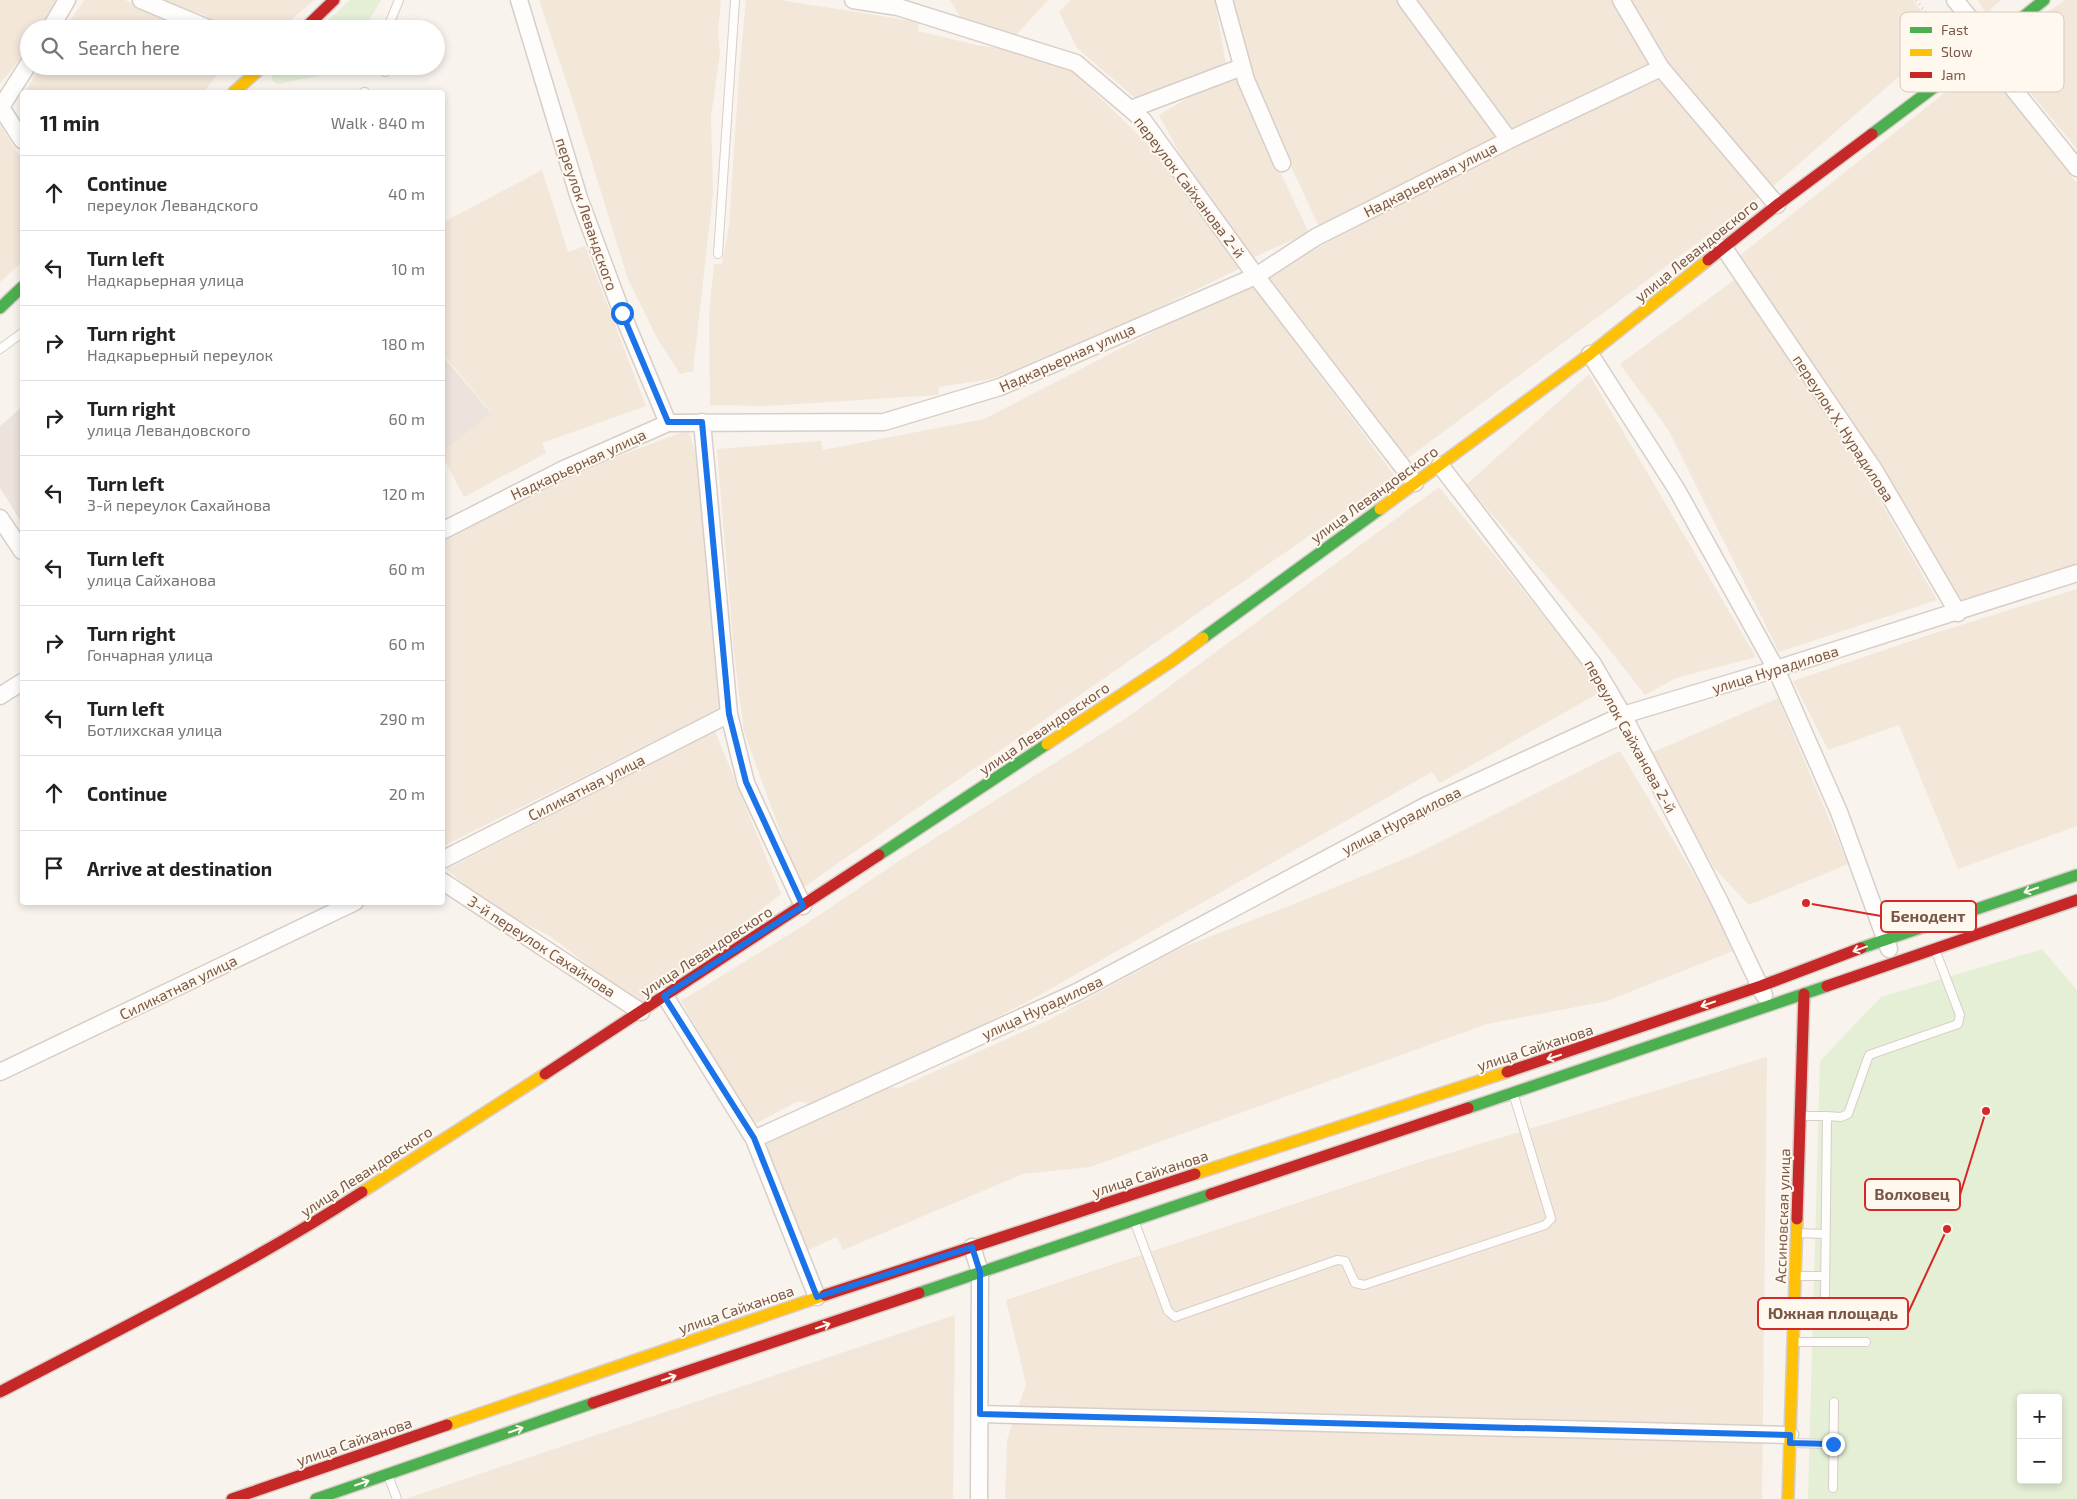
<!DOCTYPE html>
<meta charset="utf-8">
<style>
body{margin:0;font-family:"Exo 2",sans-serif;background:#f6f6f6;color:#222}
.controls{position:absolute;right:15px;bottom:15px;display:grid;overflow:hidden;border-radius:5px;box-shadow:0 2px 8px #0003}
.controls button{width:45px;height:45px;display:grid;place-items:center;padding:0;border:0;border-bottom:1px solid #e0e0e0;background:#fff;color:#222;font:25px sans-serif}
.stop{position:absolute;width:15px;height:15px;margin:-11px;border:4px solid #1a73e8;border-radius:50%;background:#fff}
.stop.end{background:#1a73e8;border-color:#fff;box-shadow:0 1px 5px #0008}
.list{margin:0;padding:0;list-style:none}
h2{display:flex;justify-content:space-between;align-items:center;height:65px;margin:0;padding:0 20px;font-size:21px}
h2 small{font-size:16px;font-weight:400;color:#767676}
.list li{display:grid;grid-template-columns:32px 1fr auto;gap:15px;align-items:center;box-sizing:border-box;height:75px;padding:0 20px;border-top:1px solid #e0e0e0}
.list b{display:block;font-size:19px;white-space:nowrap}
.list p{margin:0;font-size:16px;white-space:nowrap;color:#767676}
.list em{font-size:16px;font-style:normal;color:#767676}
.icon{flex:none;width:28px;height:28px;fill:none;stroke:currentColor;stroke-width:2;stroke-linecap:round;stroke-linejoin:round}
.map{position:relative;flex:none;width:2077px;height:1499px;overflow:hidden}
.search{position:absolute;background:#fff;box-shadow:0 2px 8px #0003;left:20px;top:20px;width:425px;height:55px;display:flex;align-items:center;gap:12px;box-sizing:border-box;padding:0 18px;border-radius:28px;color:#767676;font-size:19px}
.panel{position:absolute;background:#fff;box-shadow:0 2px 8px #0003;left:20px;top:90px;width:425px;height:815px;border-radius:5px}
.map>svg:first-child{display:block}
.residential{fill:#f3e7da}
.industrial{fill:#ebe3dc}
.green{fill:#e5efd6;fill-rule:evenodd}
.lines{fill:none;stroke-linecap:round;stroke-linejoin:round}
.lane-casing{stroke:#d7cec8;stroke-width:10}
.street-casing{stroke:#d7cec8;stroke-width:19}
.fast-casing{stroke:#d8cec8;stroke-width:14}
.slow-casing{stroke:#d8cec8;stroke-width:14}
.jam-casing{stroke:#d8cec8;stroke-width:14}
.path{stroke:#dbd2cd;stroke-width:3;stroke-dasharray:1 4;stroke-linecap:butt}
.lane{stroke:#fefdfc;stroke-width:8}
.street{stroke:#fefdfc;stroke-width:16}
.fast{stroke:#4caf50;stroke-width:11}
.slow{stroke:#ffc107;stroke-width:11}
.jam{stroke:#c62828;stroke-width:11}
.oneway{stroke:#fff8ee}
.route{stroke:#1a73e8;stroke-width:6}
.labels{text-anchor:middle;dominant-baseline:central;stroke-width:4;stroke-linejoin:round;paint-order:stroke}
.street-label{font-size:15px;fill:#795849;stroke:#fff8ee}
.key{fill:#fff8ee;stroke:#d7c8bc;stroke-width:1}
.key-label{font-size:14px;fill:#795849}
.leader{fill:none;stroke:#d62828;stroke-width:2}
.callout-dot{fill:#d62828;stroke:#fff8ee;stroke-width:2}
.callout{fill:#fff8ee;stroke:#d62828;stroke-width:2}
.callout-label{font-size:16px;text-anchor:middle;font-weight:bold;fill:#795849}
</style>
<div class="map">
<svg width="2077" height="1499" viewBox="0 0 2077 1499">
<rect width="100%" height="100%" fill="#f8f3ec"/>
<path class="residential" d="M0,0H62L44,29H29V48L0,84Z
M84,0H125L190,29H65Z
M158,0H314L281,29H222L205,15Z
M539,0H721L718,31L720,52L711,117L713,193L693,371L680,374L657,338L628,279L572,98Z
M746,0H780L919,22L918,31L976,45L1019,51L1069,67L1171,167L1243,267L1062,354L991,379L938,387L939,395L765,406L710,405L709,315L714,264H722L729,226L739,74Z
M950,0H1048L1017,34L963,21Z
M1071,0H1215L1226,65L1140,102L1077,48L1059,12Z
M1232,0H1400L1502,140L1319,227L1259,97Z
M1417,0H1617L1655,65L1515,132Z
M1627,0H1913L1942,39L1771,188L1662,60Z
M1978,0H2001L1986,13Z
M2065,0H2077V149L1994,49Z
M1981,64L2077,183V565L1964,604L1791,330L1738,257Z
M41,66H223L204,92H25Z
M1233,72L1309,233L1252,258L1190,173L1159,115Z
M1661,72L1766,192L1408,458L1262,279L1407,198Z
M0,125L22,160V262L0,282Z
M542,170L568,252L585,246L646,406L542,443L546,453L464,497L443,457V452L491,412L443,354L442,223Z
M1741,275L1797,356L1937,600L1779,652L1669,431L1620,364Z
M1250,282L1395,476L801,889L744,732L734,654L717,449L821,441L823,450L984,419Z
M1589,374L1756,657L1676,678L1645,695L1597,634L1466,485Z
M688,430L703,475L719,709L443,846V539L566,476Z
M1439,487L1584,665L1599,693L1440,783L1432,772L1038,996L957,1038L809,1104L798,1101L753,1125L681,1001L806,924L902,859L1128,717Z
M2077,589V826L1958,869L1899,725L1828,750L1793,681L1929,635Z
M1778,698L1848,864L1749,905L1714,868L1649,754Z
M715,731L781,894L639,1004L550,936L487,905L447,869Z
M1620,751L1738,949L1607,1001L1487,1024L1090,1167L1023,1174L843,1250L837,1237L808,1250L764,1142L890,1087L898,1088L1049,1020L1178,949L1294,904L1414,855Z
M1767,1057L1762,1499H1005L1007,1440L1026,1384L1006,1300L1420,1162Z
M955,1315L953,1499H405Z"/>
<path class="industrial" d="M442,355L491,413L443,452H442Z
M22,407V523L0,488V426Z"/>
<path class="green" d="M350,0H381L364,29H319Z
M279,66H333L334,67L327,74L278,84L273,81L271,74Z
M2042,949L2077,990V1499H1808L1820,1061L1881,997ZM2021,1398H2058V1480H2021Z"/>
<g class="lines">
<defs>
<path id="lane" d="M391,29L390,22L399,0
M385,72L390,66
M364,92H365
M718,254L735,0
M0,349L22,333
M1802,1116H1827L1825,1298
M1827,1116L1841,1117L1848,1114L1869,1055L1958,1024L1960,1015L1936,952
M1135,1223L1168,1311L1175,1317L1337,1260L1345,1261L1355,1283L1364,1285L1545,1225L1551,1219L1550,1215L1514,1096
M1798,1233L1825,1234
M1797,1276H1825
M1795,1342H1866
M1792,1443L1833,1444
M389,1478L397,1499
M1833,1488L1834,1402"/>
<path id="street" d="M141,0L210,29
M519,0L579,198L622,313L668,423
M853,0L898,7L1076,63L1143,120L1256,276L1415,483
M1224,0L1246,80L1282,163
M1406,0L1509,140
M1621,0L1661,68L1777,205
M1955,0L1990,43
M50,29L67,0
M1982,50L2077,168
M0,106L22,140
M1,107L29,63
M1131,109L1242,67
M1724,248L1875,471L1958,613
M1590,354L1677,490L1776,669L1839,812L1889,949
M702,422L729,714L746,783L803,906
M1440,465L1593,664L1623,715L1720,902L1764,995
M0,518L22,551
M442,531L564,469L668,423L884,422L1000,387L1256,276L1316,237L1509,140L1661,68
M0,696L22,682
M442,860L729,714
M442,881L641,1012
M665,996L754,1139L817,1297
M0,1072L355,902
M754,1139L1077,992L1427,805L1623,715L1776,669L2077,573
M972,1247L980,1272L979,1499
M980,1414L1790,1435"/>
<path id="fast" d="M1872,134L1965,64L2044,0
M0,308L22,287
M1203,638L1380,509
M879,855L1047,744
M1861,948L2077,875
M1468,1108L1827,986
M919,1293L1211,1194
M316,1499L593,1403"/>
<path id="slow" d="M234,92L263,66
M1380,509L1590,354L1708,260
M1047,744L1172,661L1203,638
M1195,1174L1507,1072
M362,1192L545,1074
M447,1425L825,1295
M1788,1499L1797,1219"/>
<path id="jam" d="M304,29L334,0
M1708,260L1777,205L1872,134
M1827,986L2077,900
M1507,1072L1761,986L1861,948
M545,1074L879,855
M1211,1194L1468,1108
M1797,1219L1804,994
M825,1295L1195,1174
M0,1392C122,1328 246,1267 362,1192
M593,1403L919,1293
M232,1499L447,1425"/>
</defs>
<use href="#lane" class="lane-casing"/>
<use href="#street" class="street-casing"/>
<use href="#fast" class="fast-casing"/>
<use href="#slow" class="slow-casing"/>
<use href="#jam" class="jam-casing"/>
<path class="path" d="M1916,0L1953,49"/>
<use href="#lane" class="lane"/>
<use href="#street" class="street"/>
<use href="#fast" class="fast"/>
<use href="#slow" class="slow"/>
<use href="#jam" class="jam"/>
</g>
<defs><path id="oneway-shaft" d="M-6 0H5M1.5-3L5.5 0L1.5 3" fill="none" stroke-width="1.6" stroke-linecap="round" stroke-linejoin="round" transform="scale(1.25)"/></defs>
<g class="oneway">
<use href="#oneway-shaft" transform="translate(2031 890) rotate(161)"/>
<use href="#oneway-shaft" transform="translate(1860 949) rotate(160)"/>
<use href="#oneway-shaft" transform="translate(1708 1004) rotate(161)"/>
<use href="#oneway-shaft" transform="translate(1554 1057) rotate(162)"/>
<use href="#oneway-shaft" transform="translate(823 1326) rotate(-19)"/>
<use href="#oneway-shaft" transform="translate(669 1378) rotate(-19)"/>
<use href="#oneway-shaft" transform="translate(516 1430) rotate(-19)"/>
<use href="#oneway-shaft" transform="translate(362 1483) rotate(-19)"/>
</g>
<g class="lines">
<path class="route" d="M622,313L668,422H702L729,714L746,782L803,906L664,996L754,1138L817,1297L972,1247L980,1272V1414L1790,1435V1443L1833,1444"/>
</g>
<g class="labels">
<g class="street-label">
<text transform="translate(1430 179) rotate(-27)">Надкарьерная улица</text>
<text transform="translate(1190 187) rotate(53)">переулок Сайханова 2-й</text>
<text transform="translate(587 214) rotate(71)">переулок Левандского</text>
<text transform="translate(1696 250) rotate(-39)">улица Левандовского</text>
<text transform="translate(1067 357) rotate(-24)">Надкарьерная улица</text>
<text transform="translate(1844 428) rotate(57)">переулок Х. Нурадилова</text>
<text transform="translate(578 464) rotate(-25)">Надкарьерная улица</text>
<text transform="translate(1374 494) rotate(-36)">улица Левандовского</text>
<text transform="translate(1775 669) rotate(-17)">улица Нурадилова</text>
<text transform="translate(1044 728) rotate(-34)">улица Левандовского</text>
<text transform="translate(1631 736) rotate(61)">переулок Сайханова 2-й</text>
<text transform="translate(586 787) rotate(-27)">Силикатная улица</text>
<text transform="translate(1401 820) rotate(-27)">улица Нурадилова</text>
<text transform="translate(542 946) rotate(33)">3-й переулок Сахайнова</text>
<text transform="translate(706 951) rotate(-33)">улица Левандовского</text>
<text transform="translate(178 987) rotate(-26)">Силикатная улица</text>
<text transform="translate(1042 1007) rotate(-25)">улица Нурадилова</text>
<text transform="translate(1535 1047) rotate(-18)">улица Сайханова</text>
<text transform="translate(366 1171) rotate(-33)">улица Левандовского</text>
<text transform="translate(1150 1173) rotate(-18)">улица Сайханова</text>
<text transform="translate(1782 1216) rotate(-88)">Ассиновская улица</text>
<text transform="translate(736 1309) rotate(-19)">улица Сайханова</text>
<text transform="translate(354 1441) rotate(-19)">улица Сайханова</text>
</g>
</g>
<rect x="1900" y="12" width="164" height="80" rx="8" class="key"/>
<rect x="1910" y="27" width="22" height="6" fill="#4caf50"/>
<rect x="1910" y="49" width="22" height="7" fill="#ffc107"/>
<rect x="1910" y="72" width="22" height="6" fill="#c62828"/>
<g class="key-label">
<text x="1941" y="35">Fast</text>
<text x="1941" y="57">Slow</text>
<text x="1941" y="80">Jam</text>
</g>
<path class="leader" d="M1806 903L1881 916M1986 1111L1960 1195M1947 1229L1908 1313"/>
<g class="callout-dot">
<circle cx="1806" cy="903" r="5"/>
<circle cx="1986" cy="1111" r="5"/>
<circle cx="1947" cy="1229" r="5"/>
</g>
<g class="callout">
<rect x="1881" y="901" width="95" height="31" rx="5"/>
<rect x="1865" y="1179" width="95" height="31" rx="5"/>
<rect x="1758" y="1298" width="150" height="31" rx="5"/>
</g>
<g class="callout-label">
<text x="1928" y="922">Бенодент</text>
<text x="1912" y="1200">Волховец</text>
<text x="1833" y="1319">Южная площадь</text>
</g>
</svg>
<div class="controls">
<button>+</button>
<button>−</button>
</div>
<div class="stop" style="left:622px;top:313px"></div>
<div class="stop end" style="left:1833px;top:1444px"></div>
<div class="search"><svg class="icon" aria-label="search" viewBox="0 0 24 24"><circle cx="10" cy="10" r="6"/><path d="M15 15l6 6"/></svg>Search here</div>
<section class="panel">
<h2>11 min<small>Walk · 840 m</small></h2>
<ul class="list">
<li><svg class="icon" aria-label="ahead" viewBox="0 0 24 24"><path d="M12 20V5M6 11l6-6 6 6"/></svg><div><b>Continue</b><p>переулок Левандского</p></div><em>40 m</em></li>
<li><svg class="icon" aria-label="left" viewBox="0 0 24 24"><path d="M17 20v-9H6M10 6l-5 5 5 5"/></svg><div><b>Turn left</b><p>Надкарьерная улица</p></div><em>10 m</em></li>
<li><svg class="icon" aria-label="right" viewBox="0 0 24 24"><path d="M7 20v-9h11M14 6l5 5-5 5"/></svg><div><b>Turn right</b><p>Надкарьерный переулок</p></div><em>180 m</em></li>
<li><svg class="icon" aria-label="right" viewBox="0 0 24 24"><path d="M7 20v-9h11M14 6l5 5-5 5"/></svg><div><b>Turn right</b><p>улица Левандовского</p></div><em>60 m</em></li>
<li><svg class="icon" aria-label="left" viewBox="0 0 24 24"><path d="M17 20v-9H6M10 6l-5 5 5 5"/></svg><div><b>Turn left</b><p>3-й переулок Сахайнова</p></div><em>120 m</em></li>
<li><svg class="icon" aria-label="left" viewBox="0 0 24 24"><path d="M17 20v-9H6M10 6l-5 5 5 5"/></svg><div><b>Turn left</b><p>улица Сайханова</p></div><em>60 m</em></li>
<li><svg class="icon" aria-label="right" viewBox="0 0 24 24"><path d="M7 20v-9h11M14 6l5 5-5 5"/></svg><div><b>Turn right</b><p>Гончарная улица</p></div><em>60 m</em></li>
<li><svg class="icon" aria-label="left" viewBox="0 0 24 24"><path d="M17 20v-9H6M10 6l-5 5 5 5"/></svg><div><b>Turn left</b><p>Ботлихская улица</p></div><em>290 m</em></li>
<li><svg class="icon" aria-label="ahead" viewBox="0 0 24 24"><path d="M12 20V5M6 11l6-6 6 6"/></svg><div><b>Continue</b></div><em>20 m</em></li>
<li><svg class="icon" aria-label="arrive" viewBox="0 0 24 24"><path d="M6 21V4h12l-3 4 3 4H6"/></svg><div><b>Arrive at destination</b></div></li>
</ul>
</section>
</div>
